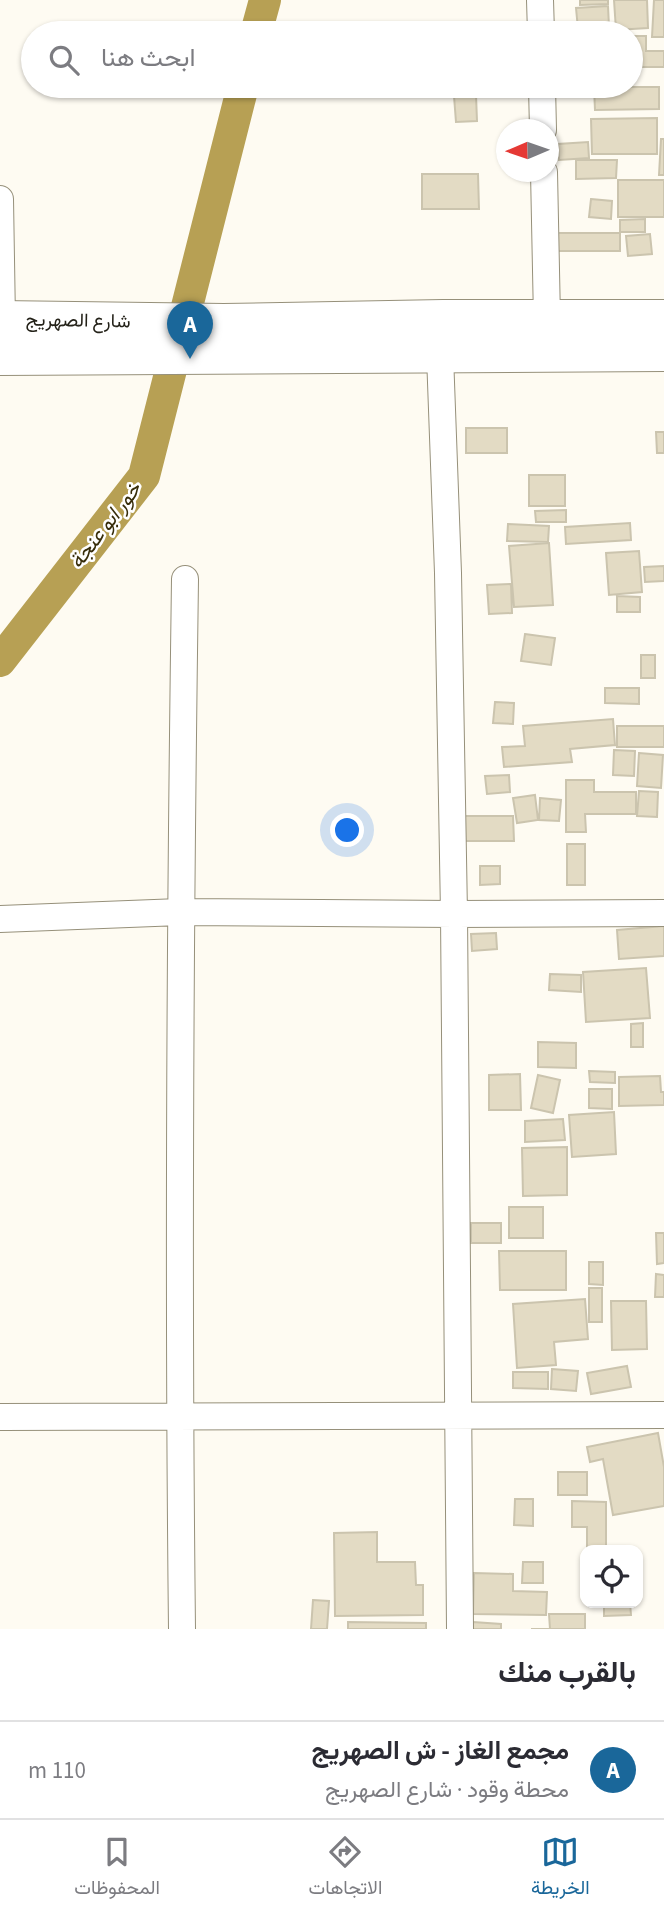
<!DOCTYPE html>
<html lang="ar">
<meta charset="utf-8">
<style>
body{margin:0;font-family:"Source Sans 3",Vazirmatn,sans-serif;background:#f2f2f3;color:#2b2b33;direction:rtl}
.controls{position:absolute;right:21px;bottom:21px;display:grid;overflow:hidden;border-radius:14px;box-shadow:0 2px 5px #0004}
.controls button{width:63px;height:63px;display:grid;place-items:center;padding:0;border:0;border-bottom:2px solid #e1e1e2;background:#fff;color:#2b2b33;font:35px sans-serif}
.compass{position:absolute;left:496px;top:119px;width:63px;height:63px;border-radius:50%;background:#fff;box-shadow:0 2px 5px #0004;rotate:268deg}
.you{position:absolute;left:348px;top:831px;width:24px;height:24px;margin:-18px;border:5px solid #fff;border-radius:50%;background:#1a73e8;box-shadow:0 0 0 10px #1a73e833}
.badge{display:grid;place-items:center;width:46px;height:46px;border-radius:50%;background:#1a679a;color:#fff;font-size:23px;font-weight:700}
.pin{position:absolute;translate:-50% -58px;filter:drop-shadow(0 2px 4px #0008)}
.pin::after{content:'';position:absolute;top:37px;width:24px;height:21px;background:inherit;clip-path:polygon(0 0,100% 0,50% 100%)}
.list{margin:0;padding:0;list-style:none}
h2{display:flex;justify-content:space-between;align-items:center;height:91px;margin:0;padding:0 28px;font-size:30px}
h2 small{font-size:23px;font-weight:400;color:#7c7c81}
.list li{display:grid;grid-template-columns:46px 1fr auto;gap:21px;align-items:center;box-sizing:border-box;height:98px;padding:0 28px;border-top:2px solid #e1e1e2}
.list b{display:block;font-size:26px;white-space:nowrap}
.list p{margin:0;font-size:23px;white-space:nowrap;color:#7c7c81}
.list em{font-size:23px;font-style:normal;color:#7c7c81}
.icon{flex:none;width:38px;height:38px;fill:none;stroke:currentColor;stroke-width:2;stroke-linecap:round;stroke-linejoin:round}
.map{position:relative;flex:none;width:664px;height:1629px;overflow:hidden;direction:ltr}
.search{position:absolute;background:#fff;box-shadow:0 2px 5px #0004;left:21px;right:21px;top:21px;height:77px;display:flex;align-items:center;gap:18px;box-sizing:border-box;padding:0 24px;border-radius:38px;color:#7c7c81;font-size:26px}
.sheet{height:189px;background:#fff}
nav{display:flex;justify-content:space-around;align-items:center;box-sizing:border-box;height:98px;border-top:2px solid #e1e1e2;background:#fff;font-size:19px;color:#7c7c81}
nav a{display:grid;justify-items:center;gap:4px}
nav .on{color:#1a679a}
.map>svg:first-child{display:block}
.lines{fill:none;stroke-linecap:round;stroke-linejoin:round}
.canal{stroke:#b7a054;stroke-width:32}
.building{fill:#e3dbc4;stroke:#cbc4ae;stroke-width:2}
.street-casing{stroke:#96907a;stroke-width:28}
.secondary-casing{stroke:#96907a;stroke-width:40}
.street{stroke:#fff;stroke-width:26}
.secondary{stroke:#fff;stroke-width:38}
.labels{text-anchor:middle;dominant-baseline:central;stroke-width:5;stroke-linejoin:round;paint-order:stroke}
.street-label{font-size:19px;fill:#242219;stroke:#fff}
.water-label{font-size:21px;font-style:italic;fill:#372d0a;stroke:#fff}
</style>
<div class="map">
<svg width="664" height="1629" viewBox="0 0 664 1629">
<rect width="100%" height="100%" fill="#fefbf2"/>
<g class="lines">
<path class="canal" d="M256,33L265,0
M0,661L144,476L243,86"/>
</g>
<path class="building" d="M580,0H608V4L580,5Z
M614,0H647L648,28L616,30Z
M654,0H664V37H652Z
M608,6L609,27L578,29L576,8Z
M474,22V33H456L455,23Z
M631,36H646V51H664V67H631Z
M594,87H659V109L595,110Z
M476,95L477,121L456,122L454,96Z
M657,118V154H592L591,119Z
M661,139H664V175H659Z
M588,142L589,158L559,160L558,144Z
M576,160H617L616,178L576,179Z
M422,174H478L479,209H422Z
M618,180H664V217H618Z
M591,199L612,201L611,219L589,217Z
M645,219V232H620V220Z
M546,233H620V251H546Z
M650,234L652,254L628,256L626,236Z
M466,428H507V453H466Z
M656,432H664V453H657Z
M529,475H565V506H529Z
M566,510V522H536L535,511Z
M630,523L631,540L566,544L565,527Z
M508,524L549,526L548,542L507,541Z
M549,543L553,605L514,607L509,546Z
M639,551L642,592L609,595L606,553Z
M664,566V581L645,582L644,567Z
M511,584L512,613L489,614L487,585Z
M617,596L640,597V612H617Z
M525,634L555,638L551,665L521,661Z
M641,655H655V678H641Z
M605,688H639V704L605,703Z
M495,702L514,703L513,724L493,723Z
M613,719L615,745L570,749L572,762L504,767L502,747L525,746L523,726Z
M617,726H664V747H617Z
M614,750L635,751L634,776L613,775Z
M639,753L663,755L661,788L637,786Z
M509,775L510,792L487,794L485,776Z
M566,780H594V792H636V814H585L586,832H566Z
M639,791L658,792L657,817L637,816Z
M535,795L538,820L517,823L513,798Z
M540,798L561,800L559,821L539,820Z
M465,816H513L514,841H465Z
M567,844H585V885H567Z
M480,866H500V884L480,885Z
M664,926V956L619,959L617,930Z
M496,933L497,949L472,951L471,934Z
M646,968L650,1018L586,1022L583,972Z
M550,974L581,975V992L549,990Z
M643,1023V1047H631V1024Z
M538,1042L576,1043V1068L538,1067Z
M589,1071L615,1072V1083L590,1082Z
M520,1074L521,1110H489V1075Z
M538,1075L560,1080L553,1113L531,1108Z
M660,1076L661,1092H664V1105L619,1106V1077Z
M589,1089H612V1109L589,1108Z
M614,1112L616,1154L572,1157L569,1115Z
M563,1119L565,1140L525,1142V1121Z
M567,1147V1195L523,1196L522,1148Z
M509,1207H543V1238H509Z
M471,1223H501V1243H471Z
M656,1233H664V1263L657,1264Z
M499,1251H566V1290H500Z
M589,1262H603V1285L589,1284Z
M656,1274L664,1275V1297H655Z
M589,1288H602V1322H589Z
M585,1299L588,1339L554,1342L556,1365L517,1368L513,1304Z
M611,1301H646L647,1349L612,1350Z
M627,1366L631,1387L591,1394L587,1373Z
M552,1369L578,1371L576,1391L551,1389Z
M513,1372H548V1389L513,1388Z
M658,1433L664,1467V1506L613,1515L603,1459L590,1462L587,1447Z
M558,1472H587V1495H558Z
M515,1499H533V1526L514,1525Z
M572,1501L606,1502V1550H587V1527H572Z
M377,1532V1562H415L416,1585H423V1615L335,1616L334,1533Z
M523,1562H543V1583H522Z
M474,1573L513,1574V1591L547,1592L546,1615L473,1614Z
M313,1600L329,1601L327,1629H311Z
M604,1603H630L631,1615L604,1616Z
M549,1614H585V1629H531H550Z
M348,1622L426,1623V1629H348Z
M473,1622L501,1624V1629H472Z"/>
<g class="lines">
<defs>
<path id="street" d="M540,0L541,33
M542,86L543,130
M544,172L547,319
M0,199L2,320
M440,355L448,573L454,914L460,1629
M0,919L180,912L454,914L664,913
M0,1417L664,1415
M182,1629C178,1279 180,929 185,579"/>
<path id="secondary" d="M0,320L224,323L443,319H664
M0,356L664,352"/>
</defs>
<use href="#street" class="street-casing"/>
<use href="#secondary" class="secondary-casing"/>
<use href="#street" class="street"/>
<use href="#secondary" class="secondary"/>
</g>
<g class="labels">
<g class="street-label">
<text transform="translate(78 321) rotate(1)">شارع الصهريج</text>
</g>
<g class="water-label">
<text transform="translate(105 525) rotate(-52)">خور ابو عنجة</text>
</g>
</g>
</svg>
<div class="controls">
<button><svg class="icon" aria-label="locate" viewBox="0 0 24 24"><circle cx="12" cy="12" r="6"/><path d="M12 2v4M12 18v4M2 12h4M18 12h4"/></svg></button>
</div>
<svg class="compass" viewBox="-18 -18 36 36"><path d="M0-13l5 13h-10z" fill="#e53935"/><path d="M0 13l5-13h-10z" fill="#7c7c81"/></svg>
<div class="you"></div>
<div class="pin badge" style="left:190px;top:359px">A</div>
<div class="search"><svg class="icon" aria-label="search" viewBox="0 0 24 24"><circle cx="10" cy="10" r="6"/><path d="M15 15l6 6"/></svg>ابحث هنا</div>
</div>
<section class="sheet">
<h2>بالقرب منك<small></small></h2>
<ul class="list">
<li><span class="badge">A</span><div><b>مجمع الغاز - ش الصهريج</b><p>محطة وقود · شارع الصهريج</p></div><em>110 m</em></li>
</ul>
</section>
<nav>
<a class="on"><svg class="icon" aria-label="map" viewBox="0 0 24 24"><path d="M3 6l6-2 6 2 6-2v14l-6 2-6-2-6 2zM9 4v14M15 6v14"/></svg>الخريطة</a>
<a><svg class="icon" aria-label="directions" viewBox="0 0 24 24"><path d="M12 3l9 9-9 9-9-9zM9 14v-3h6M13 9l2 2-2 2"/></svg>الاتجاهات</a>
<a><svg class="icon" aria-label="saved" viewBox="0 0 24 24"><path d="M7 4h10v16l-5-4-5 4z"/></svg>المحفوظات</a>
</nav>
